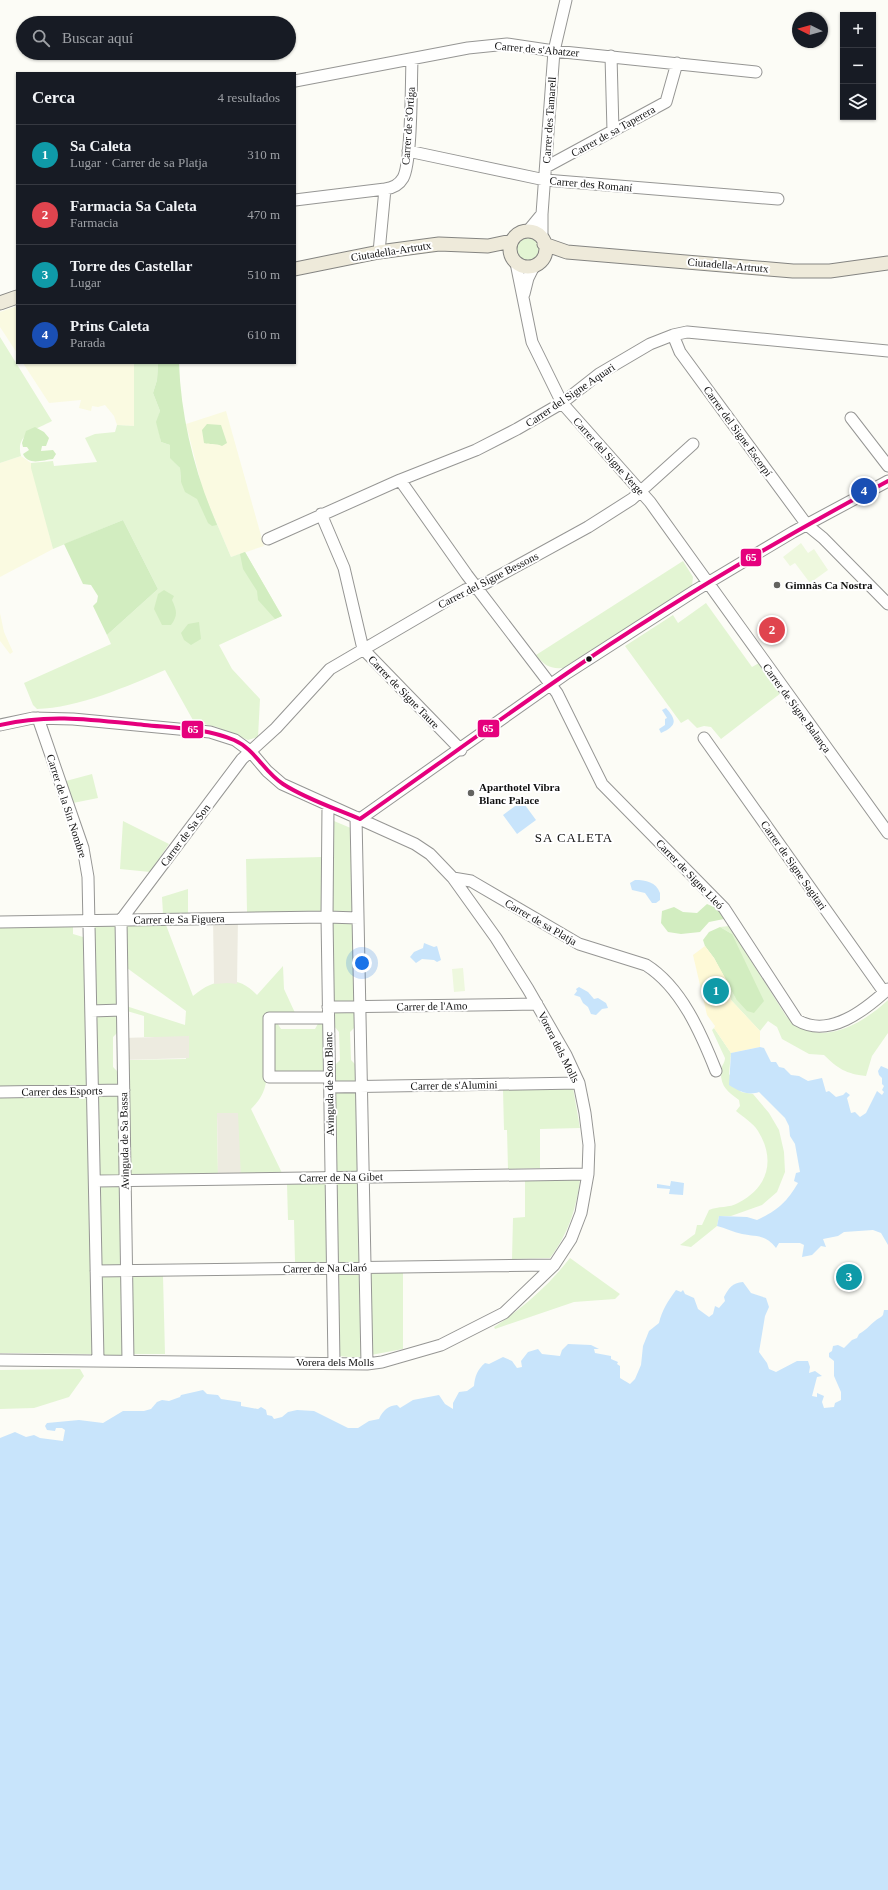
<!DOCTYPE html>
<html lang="es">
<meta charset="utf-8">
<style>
body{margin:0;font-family:Georgia,serif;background:#242831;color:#f1f3f6}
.controls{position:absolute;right:12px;top:12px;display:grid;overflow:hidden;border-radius:0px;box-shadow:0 1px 3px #0004}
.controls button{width:36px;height:36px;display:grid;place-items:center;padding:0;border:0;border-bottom:1px solid #363941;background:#171b24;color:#f1f3f6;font:20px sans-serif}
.compass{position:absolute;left:792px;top:12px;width:36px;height:36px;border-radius:50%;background:#171b24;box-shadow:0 1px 3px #0004;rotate:275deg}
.you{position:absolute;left:362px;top:963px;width:14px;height:14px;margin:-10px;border:3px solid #fff;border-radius:50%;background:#1a73e8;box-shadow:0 0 0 6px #1a73e833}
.badge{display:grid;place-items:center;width:26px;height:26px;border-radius:50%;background:#1a73e8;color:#fff;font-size:13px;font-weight:700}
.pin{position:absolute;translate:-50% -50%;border:2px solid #fff;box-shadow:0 1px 4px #0006}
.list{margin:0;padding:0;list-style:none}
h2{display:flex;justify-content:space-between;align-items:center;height:52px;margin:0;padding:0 16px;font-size:17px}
h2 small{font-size:13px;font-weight:400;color:#9ea1a6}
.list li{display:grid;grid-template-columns:26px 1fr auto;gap:12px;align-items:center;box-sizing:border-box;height:60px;padding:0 16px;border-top:1px solid #363941}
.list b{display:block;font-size:15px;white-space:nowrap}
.list p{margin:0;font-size:13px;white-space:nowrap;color:#9ea1a6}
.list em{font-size:13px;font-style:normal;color:#9ea1a6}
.icon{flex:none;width:22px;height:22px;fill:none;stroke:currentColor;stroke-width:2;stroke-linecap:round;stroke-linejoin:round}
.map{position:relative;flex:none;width:888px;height:1890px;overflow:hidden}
.search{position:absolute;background:#171b24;box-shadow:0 1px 3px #0004;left:16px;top:16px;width:280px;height:44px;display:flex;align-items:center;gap:10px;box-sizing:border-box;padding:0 14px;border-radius:22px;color:#9ea1a6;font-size:15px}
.panel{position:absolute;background:#171b24;box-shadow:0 1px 3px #0004;left:16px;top:72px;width:280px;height:292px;border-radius:0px}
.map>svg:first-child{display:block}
.farmland{fill:#fafae1}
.green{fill:#e3f5d3}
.forest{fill:#d2edc0}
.sand{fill:#fef9d6}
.pitch{fill:#eef8de}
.plaza{fill:#edebe0}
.water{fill:#c8e4fb}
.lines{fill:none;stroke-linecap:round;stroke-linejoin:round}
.minor-casing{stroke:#969694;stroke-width:13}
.major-casing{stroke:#848481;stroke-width:15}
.minor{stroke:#fffffe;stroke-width:11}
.major{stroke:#eeeada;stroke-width:13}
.bus-1-casing{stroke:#fff;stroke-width:7}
.bus-1{stroke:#e5007d;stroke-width:4}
.poi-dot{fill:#636360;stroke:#fff;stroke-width:1.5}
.bus-dot{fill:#101010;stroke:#fff;stroke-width:1.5}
.labels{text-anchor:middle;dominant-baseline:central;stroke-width:4;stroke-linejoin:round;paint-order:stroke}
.street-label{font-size:11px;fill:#101010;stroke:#fff}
.poi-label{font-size:11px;font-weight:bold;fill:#101010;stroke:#fff;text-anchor:start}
.quarter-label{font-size:13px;letter-spacing:1px;fill:#101010;stroke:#fff}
.line-badge{stroke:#fff;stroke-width:1.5}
.badge-label{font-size:11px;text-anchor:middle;font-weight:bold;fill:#fff}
</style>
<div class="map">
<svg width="888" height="1890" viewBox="0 0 888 1890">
<rect width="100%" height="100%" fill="#fcfcf6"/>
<path class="farmland" d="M17,306V353L0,327V312Z
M23,363H134V426L117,425L114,416L105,405L98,407L92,406L91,411L79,408L81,400L49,403Z
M226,411L264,546L231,557L203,491L186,424Z
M21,456L31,463L53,549L0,577V463Z
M0,613L4,632L13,652L10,654L0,641Z"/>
<path class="green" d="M517 249a11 11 0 1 1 22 0a11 11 0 1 1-22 0Z
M0,337L52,421C35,430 15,434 21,456L0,463Z
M134,363H158L157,380L153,393L160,411L157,422L161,442L170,445L171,458L180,468L181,482L203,491L231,557L245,552L282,616L219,645L232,669L260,699L258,737L248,740L217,727L194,722L165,670C129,686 77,708 37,709L33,705L24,683L111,644L107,635L158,589L123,520L53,549L31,468V463L53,461L54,466L97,462L85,438L95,434L115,432L117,425L134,426Z
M683,561L693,577L692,586L563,668C549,669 544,665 536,655Z
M706,603L752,667L759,663L781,693L721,739L711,727L704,726L697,728L688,719L681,723L625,646L673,615L678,623Z
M92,774L98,798L73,803L66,781Z
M123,821L169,844L150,872L120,869Z
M334,821L353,829L354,911L352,913H334L331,910L332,823Z
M322,857V913L247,912L246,859Z
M188,889V913L163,914L162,897Z
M334,921H353L355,1002L335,1003L333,1001L331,923Z
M117,924L118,1032L113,1037V1067L119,1073L124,1355H101L94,926Z
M73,925V934L83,937L87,1086L0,1087V927Z
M166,925L193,996C213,979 237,973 257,995L283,966L284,989L296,1015L276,1021L281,1029H315L320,1020H323L324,1075L266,1082C264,1094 259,1101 251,1109L282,1173L240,1175L217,1116L218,1174H130L128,1060L186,1059V1037H144V1016L127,1011L126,1006L185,1025L186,1011L127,968L126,926Z
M729,926L786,1016C817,1050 860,1026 888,1000V1033L872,1056L866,1076C846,1074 837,1068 824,1055L809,1054L782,1039L777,1027L768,1021L760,1031L731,1000L728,983L736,999L732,934L720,927Z
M334,1011H353L356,1013V1026L350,1032L351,1060L356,1065L357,1080L355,1082L336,1083L335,1081L333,1067L340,1060L339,1032L333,1025Z
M714,1028L731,1053L729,1074L741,1092L753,1094L769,1113L779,1130L784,1152L785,1172L777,1192L762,1205L731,1216H719L717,1226L691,1247L680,1245L695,1234L697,1225H702L709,1210C718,1206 730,1208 738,1203C768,1188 776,1160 758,1131C753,1123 743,1117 736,1111L740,1106L739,1100C727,1091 720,1086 721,1070C721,1066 725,1063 725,1058L712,1030Z
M573,1088L580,1128L540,1129V1168L508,1169L507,1130H504L503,1090Z
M337,1091H355L356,1093L358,1171L356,1173H339L336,1171L334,1094Z
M88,1096L92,1354L0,1353V1097Z
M525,1179L580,1180C576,1210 568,1234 550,1258L512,1259L513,1218L525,1217Z
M356,1181L358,1183L359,1262L357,1264H338L336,1184L338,1182Z
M327,1183L328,1261L326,1262H295L294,1220H288L287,1184Z
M570,1258L620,1294L615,1299L574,1302L495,1329L494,1327C523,1308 549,1285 570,1258Z
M339,1272H358L359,1274L361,1356L358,1358L339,1356L337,1274Z
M369,1273H403V1349L371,1355Z
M131,1276H163L165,1354H133Z
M80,1369L84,1376L69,1397L34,1408L0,1409V1370Z"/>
<path class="forest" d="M158,363H179C181,419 195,473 217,525L212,526L208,523L197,499L185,492L181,482L180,468L170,458V445L161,442L156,422L160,411L153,393L157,380Z
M207,424L221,425L227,443L222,446C215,443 210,445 204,443L202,430Z
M35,427L44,432L49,438L46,446H42L41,451L53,450L56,454L53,459C43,460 28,466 23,454L29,450L27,447H23L22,443L26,431Z
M123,520L158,589L107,635L93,606L97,602L98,596L91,585L83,584L64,544Z
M245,552L282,616L275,619L258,600L257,591L243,569L240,554Z
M164,590L174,596L172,600C177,611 178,615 171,625H162L154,609L158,594Z
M199,622L201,639L191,645L184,640L181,633L188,624Z
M707,904L721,910L724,919L709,922L700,932L681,934L668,932L661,923L662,911L674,907L683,912L697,913Z
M720,927L732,934L764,1001L754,1013L747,1011L736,999L714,958L705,946L703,940L709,932Z"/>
<path class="sand" d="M705,946L714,958L728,983L731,1000L760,1031V1047L731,1053L714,1028L715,1026L707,1015L693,955Z"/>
<path class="pitch" d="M801,543L808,553L814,549L828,570L810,583L795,563L790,566L783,557Z
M463,968L465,991L454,992L452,969Z"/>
<path class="plaza" d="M213,918H238L237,984L228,983L214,984Z
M189,1036V1058L123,1060V1038Z
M217,1113H238L241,1178L218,1179Z"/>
<path class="water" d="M666,708C677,720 677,726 661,733L659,729L665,725V719L667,718L662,710Z
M522,801L536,820L517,834L503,815Z
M635,880C646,880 656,882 660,893V900L656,903H652L645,893L632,890L630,883Z
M424,943L434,947L437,946L441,960L437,962L434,960L422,959L416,963L410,957L414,952L423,948Z
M579,987L588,992L594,999L598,998L606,1003L608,1008L602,1009L596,1015L591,1014L588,1007L583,1003L580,997L574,995L577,991L576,989Z
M760,1047L764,1048L771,1062H776L779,1067L784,1068L791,1075L799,1076L808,1081L822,1078L826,1092L829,1091L836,1097L843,1095L846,1092L850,1095L847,1098L851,1113L855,1112L860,1117L866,1113L877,1091L882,1095L884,1092L882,1090L884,1086L882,1084V1078L879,1075L878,1071L881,1066L888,1069V1245L881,1233L873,1230L844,1232L838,1236L823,1239L826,1247L821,1246L812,1255L802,1257L804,1245L800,1243H779L776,1248C765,1234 757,1237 742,1234C733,1232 725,1228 717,1226L719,1216L747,1217L757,1220C778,1210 786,1203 798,1183L794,1181L796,1173L800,1172L795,1144L790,1136L789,1126L785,1118L759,1092C748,1096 739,1091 729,1085L731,1053Z
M671,1181L684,1183L683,1195L669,1194L670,1189L657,1188V1184L670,1186Z
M743,1282L751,1293L766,1298L769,1307L765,1316L759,1352L767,1363L769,1369L776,1372L797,1361H808L810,1367L809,1373L815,1371L822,1376L817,1377L812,1396L817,1397V1393L824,1396L822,1402L824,1408L834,1407L835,1403L841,1400V1392L834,1376V1361L829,1357V1353L832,1351L833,1346L838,1345L844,1348L852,1340L857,1338L859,1334C866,1330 869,1326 875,1321C878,1318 881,1318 883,1315L884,1310H888V1890H0V1438L15,1432L26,1437L34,1435L40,1438L63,1441L65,1430L62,1428H56L55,1431L47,1430L45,1426L47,1423L79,1420L103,1423L123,1411H144L151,1409L157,1402L162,1400L169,1401L180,1397L181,1395L203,1390L207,1394L218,1395L221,1399L241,1402V1406L258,1409L261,1407L266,1410L267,1415L272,1416L274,1419L282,1417L288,1412L297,1410L314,1411L348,1428H358L369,1421L379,1419C383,1410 388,1406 397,1405L400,1408L413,1400L439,1395L445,1404L453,1409V1403L459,1392L467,1391L474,1386C475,1376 477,1370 485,1363L489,1364L503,1357L512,1361L517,1368L522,1367L521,1361L528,1352L538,1349L542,1354L560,1356L562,1350L568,1344L591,1345L599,1349H594L595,1353L611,1356V1359L618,1362L617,1364L620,1366V1378L630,1384L635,1379L641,1365L643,1346L649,1331L659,1323C662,1310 668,1301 676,1290L681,1292L683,1290L685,1294L694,1298L698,1309L709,1317L713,1314L715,1306L719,1308L725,1301L724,1297C729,1288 732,1283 743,1282Z"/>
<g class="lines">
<defs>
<path id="minor" d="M611,56L613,131
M295,81L468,48L507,44L554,51L756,72
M408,151L545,180L778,199
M546,167L666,102L677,63
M295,200L385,189
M528,231L542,214
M542,239V214L554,51L566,0
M379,252L385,189C393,188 399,185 403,178C412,162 411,83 412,60
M516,263L532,342L562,403L650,502L888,833
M524,294L528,278L534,266
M673,335L680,352L807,525L823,538L888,604
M851,418L888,466
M400,480L467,575L557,693L602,784L724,908L797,1020C829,1039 865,1010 888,989
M321,514L344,568L363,649L461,750
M268,539L400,480L476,450L517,429L562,403L599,374L650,344L673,335L687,332L888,351
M38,718L83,848L88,877L98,1360
M0,725L33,718L73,719L210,732L235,740L250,751L267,771L282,784L415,844L430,854L453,878L496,938L528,989L566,1055L579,1083L585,1113L589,1145L588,1174L581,1213L571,1239L554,1265L504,1313L441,1345L382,1362L367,1364L0,1360
M704,738L884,992
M328,806L327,917L334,1363
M356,817L367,1364
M360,819L567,673L696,590L793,532L888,481
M453,878L471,881L579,944L646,965C681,987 701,1033 716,1071
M0,922L327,917L358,918
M328,1007L537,1004
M91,1011L122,1010
M328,1018H269V1077H329
M330,1087L579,1083
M0,1092L124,1090
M95,1181L588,1174
M96,1271L554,1265
M128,1361L121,920L242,759L276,728L330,669L465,590L486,583L588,527L632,499L693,444"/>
<path id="major" d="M510 249a18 18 0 1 1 36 0a18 18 0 1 1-36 0Z
M544,244L567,252L793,271H830L888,263
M295,269L379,252L439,244L488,246L512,241
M0,303L17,297"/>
</defs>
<use href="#minor" class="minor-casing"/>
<use href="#major" class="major-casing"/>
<use href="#minor" class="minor"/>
<use href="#major" class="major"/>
<defs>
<path id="bus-1" d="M0,725C49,713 95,720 144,725C174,728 206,728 234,740C255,749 264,772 283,784C306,799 334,808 360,819
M360,819C429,771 497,721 566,674C669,603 778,540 888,481"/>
</defs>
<use href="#bus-1" class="bus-1-casing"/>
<use href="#bus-1" class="bus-1"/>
</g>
<g class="poi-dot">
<circle cx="777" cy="585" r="4"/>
<circle cx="471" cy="793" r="4"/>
</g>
<circle class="bus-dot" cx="589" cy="659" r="3.5"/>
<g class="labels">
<g class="street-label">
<text transform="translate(537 49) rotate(5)">Carrer de s'Abatzer</text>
<text transform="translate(549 120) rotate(-86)">Carrer des Tamarell</text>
<text transform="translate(408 126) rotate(-86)">Carrer de s'Ortiga</text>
<text transform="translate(613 131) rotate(-29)">Carrer de sa Taperera</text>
<text transform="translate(591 184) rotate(5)">Carrer des Romaní</text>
<text transform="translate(391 251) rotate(-9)">Ciutadella-Artrutx</text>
<text transform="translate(728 265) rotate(5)">Ciutadella-Artrutx</text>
<text transform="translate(570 395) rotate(-34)">Carrer del Signe Aquari</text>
<text transform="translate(738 431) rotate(54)">Carrer del Signe Escorpí</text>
<text transform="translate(609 456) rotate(48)">Carrer del Signe Verge</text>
<text transform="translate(488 580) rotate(-27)">Carrer del Signe Bessons</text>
<text transform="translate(404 692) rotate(46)">Carrer de Signe Taure</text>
<text transform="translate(797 708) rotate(54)">Carrer de Signe Balança</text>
<text transform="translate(67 806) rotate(72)">Carrer de la Sin Nombre</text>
<text transform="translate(185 835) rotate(-53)">Carrer de Sa Son</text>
<text transform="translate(794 865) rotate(55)">Carrer de Signe Sagitari</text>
<text transform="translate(690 874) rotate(46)">Carrer de Signe Lleó</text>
<text transform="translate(179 919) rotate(-1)">Carrer de Sa Figuera</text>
<text transform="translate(541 922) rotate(30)">Carrer de sa Platja</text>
<text transform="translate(432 1006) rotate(-1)">Carrer de l'Amo</text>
<text transform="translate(559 1047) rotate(63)">Vorera dels Molls</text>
<text transform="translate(329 1084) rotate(-91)">Avinguda de Son Blanc</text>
<text transform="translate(454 1085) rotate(-1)">Carrer de s'Alumini</text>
<text transform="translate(62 1091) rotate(-1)">Carrer des Esports</text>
<text transform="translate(124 1141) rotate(-91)">Avinguda de Sa Bassa</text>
<text transform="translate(341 1177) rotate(-1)">Carrer de Na Gibet</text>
<text transform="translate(325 1268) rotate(-1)">Carrer de Na Claró</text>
<text x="335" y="1362">Vorera dels Molls</text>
</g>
<g class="poi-label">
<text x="785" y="585">Gimnàs Ca Nostra</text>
<text x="479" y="787">Aparthotel Vibra<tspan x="479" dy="13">Blanc Palace</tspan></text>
</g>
<g class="quarter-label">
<text x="574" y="837">SA CALETA</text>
</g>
</g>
<g class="line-badge">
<rect x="740" y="548" width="22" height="19" rx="4" fill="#e5007d"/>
<rect x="477" y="719" width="23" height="19" rx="4" fill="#e5007d"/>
<rect x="181" y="720" width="23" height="19" rx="4" fill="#e5007d"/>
</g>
<g class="badge-label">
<text x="751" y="561">65</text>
<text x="488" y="732">65</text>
<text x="193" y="733">65</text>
</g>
</svg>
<div class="controls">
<button>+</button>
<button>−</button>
<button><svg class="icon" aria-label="layers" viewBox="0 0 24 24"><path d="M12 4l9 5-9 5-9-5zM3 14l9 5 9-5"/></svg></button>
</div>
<svg class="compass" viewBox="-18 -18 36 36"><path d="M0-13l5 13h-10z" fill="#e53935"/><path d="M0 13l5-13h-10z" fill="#9ea1a6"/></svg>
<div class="you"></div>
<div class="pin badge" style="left:716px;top:991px;background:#0f9aa8">1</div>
<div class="pin badge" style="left:772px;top:630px;background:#e0444e">2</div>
<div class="pin badge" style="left:849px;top:1277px;background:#0f9aa8">3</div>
<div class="pin badge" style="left:864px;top:491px;background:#1a4fb4">4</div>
<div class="search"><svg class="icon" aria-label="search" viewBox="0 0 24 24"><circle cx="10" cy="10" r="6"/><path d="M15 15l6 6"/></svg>Buscar aquí</div>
<section class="panel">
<h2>Cerca<small>4 resultados</small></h2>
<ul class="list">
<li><span class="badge" style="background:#0f9aa8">1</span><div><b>Sa Caleta</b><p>Lugar · Carrer de sa Platja</p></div><em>310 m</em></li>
<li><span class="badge" style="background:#e0444e">2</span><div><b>Farmacia Sa Caleta</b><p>Farmacia</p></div><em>470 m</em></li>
<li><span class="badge" style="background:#0f9aa8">3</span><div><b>Torre des Castellar</b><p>Lugar</p></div><em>510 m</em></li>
<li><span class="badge" style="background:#1a4fb4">4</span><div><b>Prins Caleta</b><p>Parada</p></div><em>610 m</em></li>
</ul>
</section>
</div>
